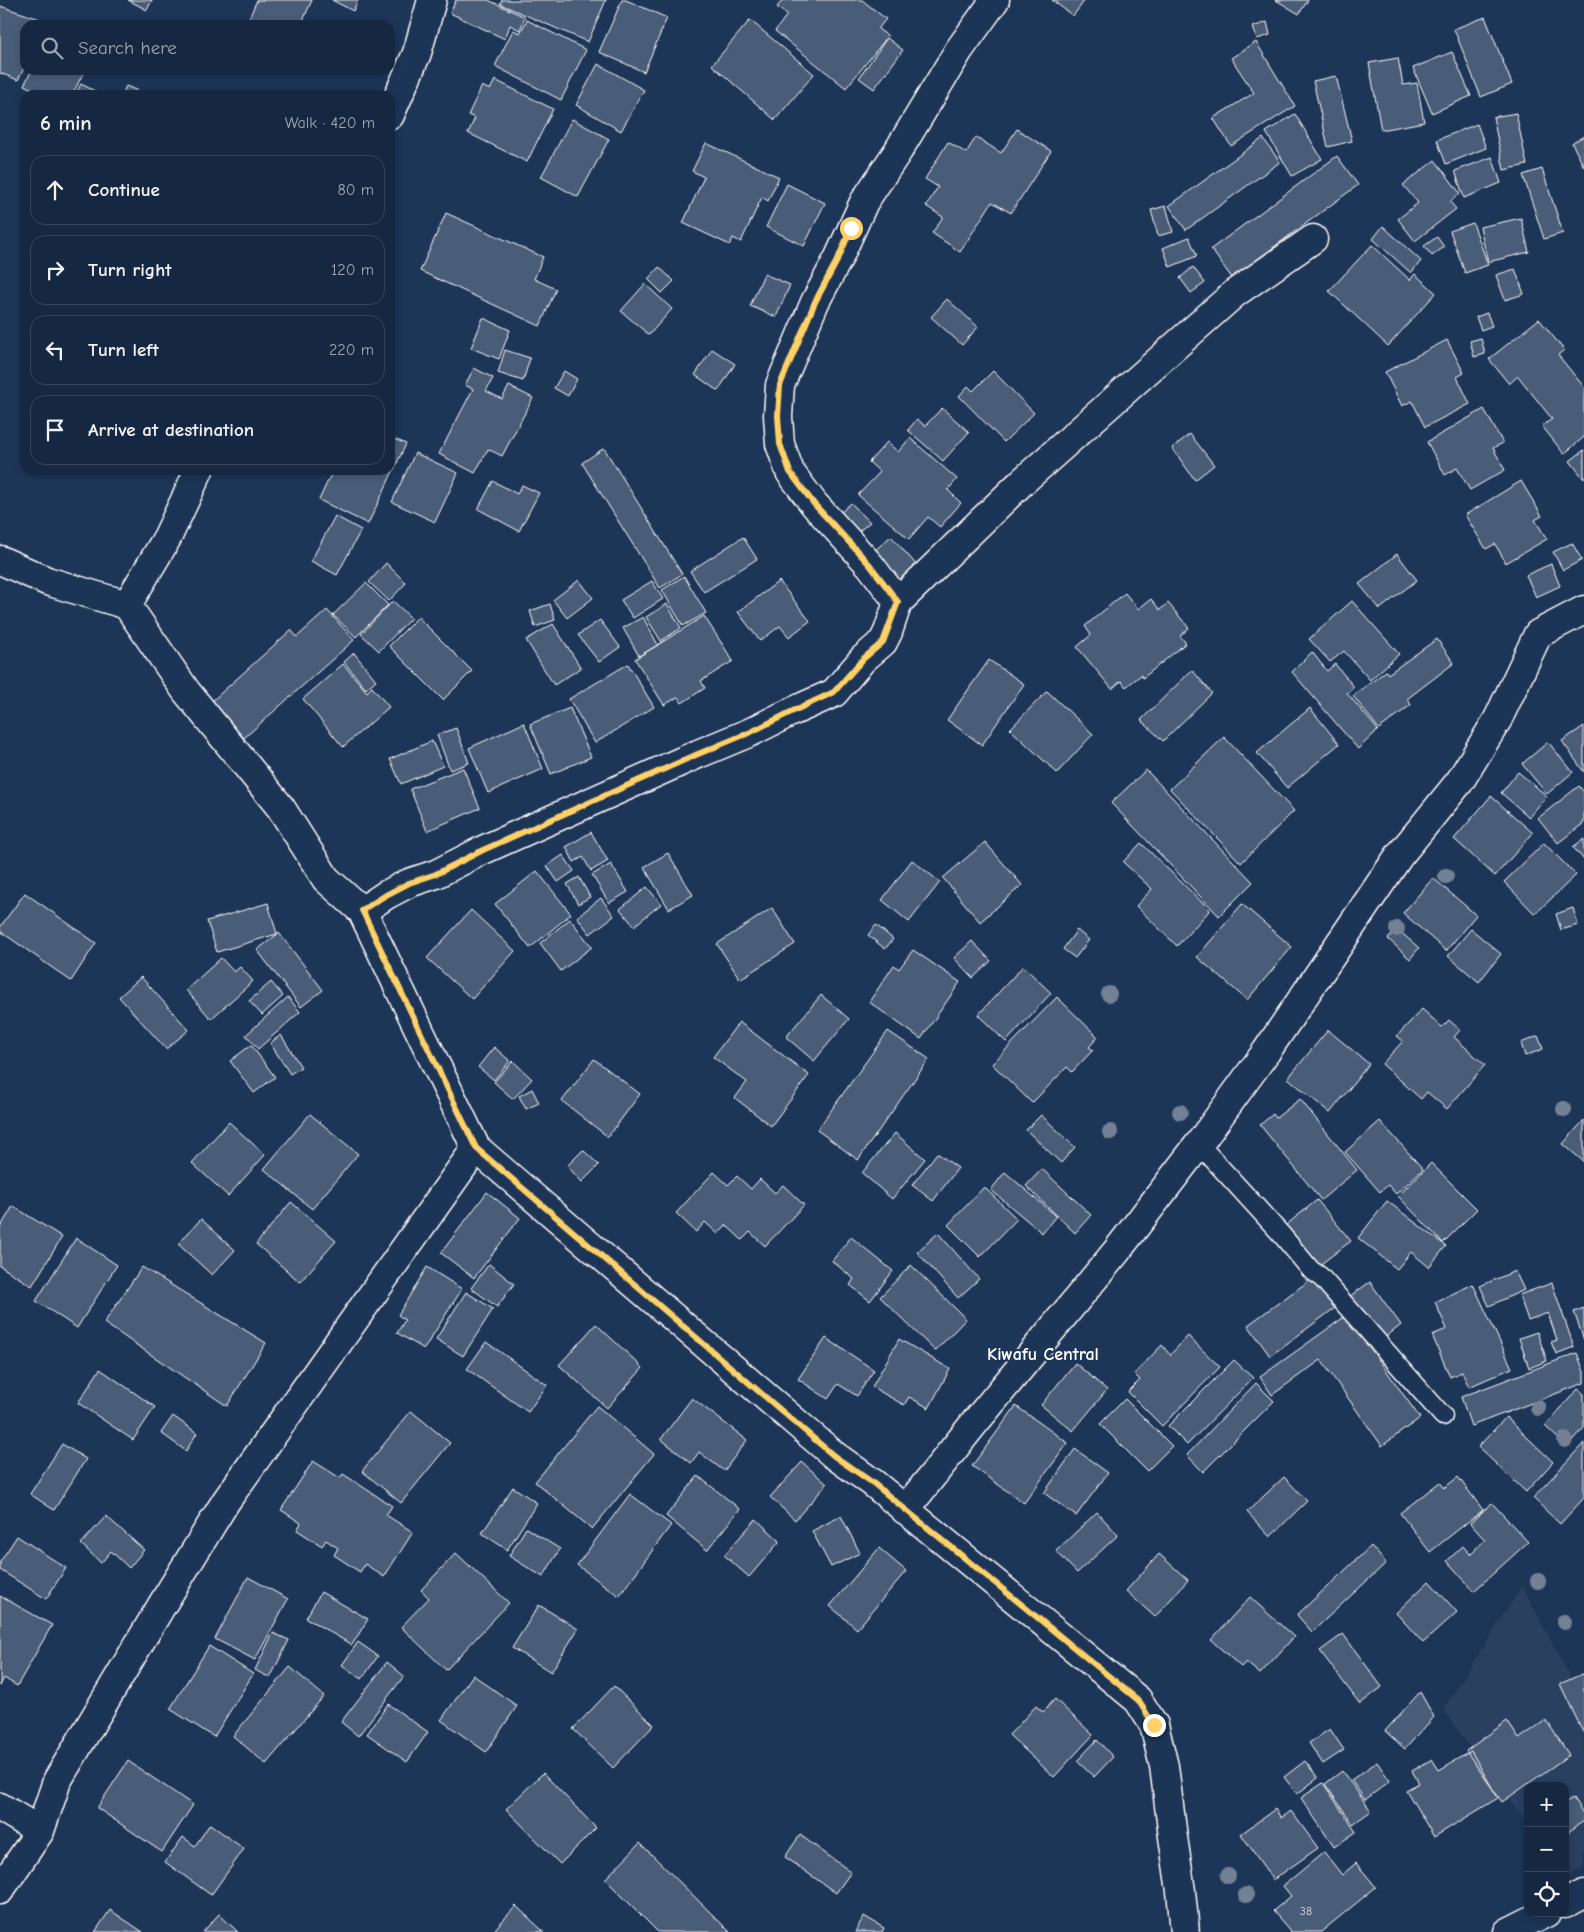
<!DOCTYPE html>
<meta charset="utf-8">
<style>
body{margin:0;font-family:"Comic Neue",sans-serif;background:#1f3048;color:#f1f3f6}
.controls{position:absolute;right:15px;bottom:15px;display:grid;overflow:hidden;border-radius:10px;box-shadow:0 2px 8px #0003}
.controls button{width:45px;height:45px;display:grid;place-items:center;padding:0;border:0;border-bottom:1px solid #35445a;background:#162841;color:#f1f3f6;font:25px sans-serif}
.stop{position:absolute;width:15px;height:15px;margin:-11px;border:4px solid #ffd166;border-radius:50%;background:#fff}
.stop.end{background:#ffd166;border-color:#fff;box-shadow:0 1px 5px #0008}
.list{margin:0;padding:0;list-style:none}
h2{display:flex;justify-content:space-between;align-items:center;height:65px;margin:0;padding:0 20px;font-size:21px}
h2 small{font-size:16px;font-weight:400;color:#9ea6b1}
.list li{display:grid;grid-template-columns:32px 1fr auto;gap:15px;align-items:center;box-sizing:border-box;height:70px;margin:0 10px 10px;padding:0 10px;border:1px solid #35445a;border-radius:15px}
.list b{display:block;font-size:19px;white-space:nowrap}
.list em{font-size:16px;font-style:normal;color:#9ea6b1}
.icon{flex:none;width:28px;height:28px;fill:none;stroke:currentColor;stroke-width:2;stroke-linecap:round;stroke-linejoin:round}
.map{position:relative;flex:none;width:1584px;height:1932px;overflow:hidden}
.search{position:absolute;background:#162841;box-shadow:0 2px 8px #0003;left:20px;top:20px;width:375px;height:55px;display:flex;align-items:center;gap:12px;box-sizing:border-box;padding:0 18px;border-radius:15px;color:#9ea6b1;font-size:19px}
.panel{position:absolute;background:#162841;box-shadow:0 2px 8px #0003;left:20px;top:90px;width:375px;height:385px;border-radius:15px}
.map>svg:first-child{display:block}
.built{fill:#2a4161}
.building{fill:#4a5d79;stroke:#fff}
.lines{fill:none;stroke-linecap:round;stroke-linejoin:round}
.service-casing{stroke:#fff;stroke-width:21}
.minor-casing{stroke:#fff;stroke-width:31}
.tertiary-casing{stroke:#fff;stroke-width:31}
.service{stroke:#1d3557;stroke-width:18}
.minor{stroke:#1d3557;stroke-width:28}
.tertiary{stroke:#1d3557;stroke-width:28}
.tree{fill:#738196}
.route{stroke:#ffd166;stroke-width:6}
.labels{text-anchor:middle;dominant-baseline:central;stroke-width:4;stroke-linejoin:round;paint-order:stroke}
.number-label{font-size:12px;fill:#d2d6de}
.quarter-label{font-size:18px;font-weight:bold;fill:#fff;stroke:#1d3557}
</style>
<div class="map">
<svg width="1584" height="1932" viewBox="0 0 1584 1932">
<rect width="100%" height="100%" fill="#1d3557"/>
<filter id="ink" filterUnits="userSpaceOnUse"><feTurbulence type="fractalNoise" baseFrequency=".02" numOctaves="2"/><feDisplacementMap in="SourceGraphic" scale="10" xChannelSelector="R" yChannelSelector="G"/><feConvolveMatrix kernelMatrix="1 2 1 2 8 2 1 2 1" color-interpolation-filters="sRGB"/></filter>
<g filter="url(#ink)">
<path class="built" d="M1522,1586L1584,1702V1867L1565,1877V1786H1528V1825L1443,1710Z"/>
<path class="building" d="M128,0H152L147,10Z
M257,0H312L301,25H246Z
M332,0H358L353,11Z
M456,0H488L525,17L520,30L510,25L505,39L450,13Z
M502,0H606L588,42L500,4Z
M622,0H626L667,18L644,72L599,52Z
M783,0H862L886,19L878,29L888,36L846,88L775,31L787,15L777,7Z
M1052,0H1085L1073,16Z
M1276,0H1308L1299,14Z
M0,6L46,21L45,25H25V66L18,80L0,73Z
M1485,17L1512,84L1481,97L1454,29Z
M527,20L586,50L561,100L495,66L513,30L520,33Z
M750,20L814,74L775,120L712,65Z
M1267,22L1270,35L1257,39L1253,27Z
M887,38L903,50L874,89L859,78Z
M1256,42L1295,106L1231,146L1213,118L1254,93L1231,58Z
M1452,52L1471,96L1432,113L1413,68Z
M1398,58L1403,85L1417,83L1424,122L1381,130L1369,63Z
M598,64L644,90L621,131L576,105Z
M32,70H43L53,75L55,70H85L72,95H44L24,85Z
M1336,76L1352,141L1328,147L1313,81Z
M495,80L553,109L527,162L468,133L475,118L468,115L482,86L490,90Z
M81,84L103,95H75Z
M126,86L143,93L142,95H122Z
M1516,113L1527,165L1504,170L1493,117Z
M1295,114L1322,159L1292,176L1266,132Z
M572,119L609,139L578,197L541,177Z
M1477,124L1486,148L1446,164L1437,140Z
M1017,129L1051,151L1011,213L992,202L960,252L932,233L943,217L926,206L938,187L925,179L948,142L966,153L976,137L1001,153Z
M1584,136V167L1572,143Z
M1263,138L1280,162L1186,230L1169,206Z
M706,143L779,177L768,201L762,197L741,242L733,238L730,245L683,223L704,177L692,171Z
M1337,156L1358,185L1232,278L1211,249Z
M1492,157L1501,183L1464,198L1455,171Z
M1435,160L1460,193L1450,202L1456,209L1415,241L1398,219L1418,203L1403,185Z
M1542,169L1563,233L1544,239L1523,175Z
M787,184L825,203L804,246L766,227Z
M1166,206L1173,232L1158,236L1151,210Z
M446,213L543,257L534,279L556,289L540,326L420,271Z
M1521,218L1529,252L1488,262L1480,227Z
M1473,223L1488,265L1465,273L1450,231Z
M1383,226L1421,261L1411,273L1373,239Z
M1189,237L1197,256L1170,267L1163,248Z
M1437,237L1444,247L1432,256L1424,246Z
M1372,245L1410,280L1415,274L1436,293L1388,346L1329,291Z
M659,267L674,281L662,293L648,279Z
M1193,267L1205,283L1191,293L1180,278Z
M1515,269L1524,294L1505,300L1496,275Z
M764,274L790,285L776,317L750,306Z
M645,284L672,309L649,335L621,311Z
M947,299L978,327L962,345L931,317Z
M1487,313L1492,326L1481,330L1476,317Z
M483,318L510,330L499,359L471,348Z
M1539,319L1564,350L1558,355L1584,387V437L1564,454L1542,426L1552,419L1518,376L1509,384L1489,359Z
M1481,338L1485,354L1474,357L1470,341Z
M1447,340L1464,373L1457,377L1470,404L1425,427L1412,401L1402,406L1385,372Z
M712,349L735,364L718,391L695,375Z
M505,350L530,358L523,381L498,373Z
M474,368L493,378L486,391L502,399L509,386L533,398L502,456L488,449L475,473L439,454L473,389L465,385Z
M564,371L577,379L568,396L554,388Z
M993,371L1034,413L1004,442L959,396L968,386L973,391Z
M942,408L969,432L943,461L908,430L917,419L925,426Z
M1484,409L1503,443L1493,448L1505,470L1470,490L1457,468L1445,475L1427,442Z
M1190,434L1214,465L1195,480L1172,448Z
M390,437L406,444L368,524L319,500L333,470H390Z
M910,438L957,479L948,490L961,503L940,527L928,517L909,539L858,495L880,472L869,462L887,442L898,452Z
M604,448L682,574L660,588L582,463Z
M1584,450V479L1570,461Z
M415,453L458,473L435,522L392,502Z
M493,481L517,494L522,485L539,493L519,531L478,509Z
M1521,481L1542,516L1535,520L1547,539L1506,563L1495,544L1486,549L1465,515Z
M851,503L870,522L857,533L839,514Z
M335,516L361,530L337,575L311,561Z
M891,536L920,569L902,585L872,553Z
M743,537L757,559L704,592L690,571Z
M1572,543L1582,560L1563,570L1553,552Z
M1397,554L1417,580L1380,609L1359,584Z
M386,563L406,583L389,601L369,582Z
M1551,564L1560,586L1536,597L1526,575Z
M684,576L706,613L683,626L662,590Z
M579,580L593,598L567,618L553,600Z
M652,581L663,599L633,618L621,600Z
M779,581L810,621L789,637L780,626L760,641L738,612Z
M366,583L388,605L356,637L333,615Z
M1125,593L1138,609L1151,599L1160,610L1168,603L1189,628L1180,636L1186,643L1143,678L1141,675L1126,687L1121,681L1112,689L1077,647L1091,635L1085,626Z
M393,601L411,618L379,651L361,634Z
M1352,601L1399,654L1370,680L1344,651L1330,662L1309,639Z
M550,604L555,620L535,627L530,611Z
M667,604L681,628L661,641L646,617Z
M327,610L354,640L244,738L211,702L291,630L297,637Z
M704,616L733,661L701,681L705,688L682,703L678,697L664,705L635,659Z
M418,617L472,671L443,700L389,646Z
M643,617L658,645L639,656L623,628Z
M600,620L620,647L599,662L578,635Z
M553,624L581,668L554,685L526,640Z
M1437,639L1454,663L1407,699L1411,705L1379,729L1353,696L1386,671L1388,674Z
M1312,652L1327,671L1335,664L1354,687L1347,693L1378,730L1358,749L1292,672Z
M354,653L376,680L366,689L344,662Z
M989,660L1024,684L982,745L947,720Z
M343,664L367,692L372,687L389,707L343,747L303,699Z
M628,664L654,707L595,743L569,699Z
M1192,670L1212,693L1163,741L1141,720Z
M1047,691L1093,734L1057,773L1010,729Z
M570,708L591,757L551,774L530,724Z
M1310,708L1339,744L1287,788L1257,753Z
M524,723L543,769L488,793L469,748Z
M1584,726V772L1562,741Z
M456,728L469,763L450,770L437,735Z
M1224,737L1294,811L1241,863L1170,789Z
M432,741L443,766L401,784L390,759Z
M1548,742L1573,772L1547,794L1522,764Z
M463,768L480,808L427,831L410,789Z
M1146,770L1253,882L1219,916L1111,803Z
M1518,772L1547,796L1529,817L1501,793Z
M1579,786L1584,792V823L1558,843L1538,818Z
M1491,796L1533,833L1495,876L1454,839Z
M591,832L608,861L591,871L583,857L574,862L566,847Z
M1584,839V860L1573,847Z
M985,842L1022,885L980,922L943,878Z
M1141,843L1210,910L1177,946L1136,906L1152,889L1123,862Z
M1544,843L1576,875L1535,914L1504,882Z
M668,853L693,895L669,909L644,867Z
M563,855L574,871L558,882L547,866Z
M912,860L940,882L909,922L882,900Z
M611,864L628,892L609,903L592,875Z
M537,871L571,914L530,948L495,904Z
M579,877L590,897L578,904L567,884Z
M1433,878L1476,915L1446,951L1403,913Z
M647,887L661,904L634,926L620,909Z
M25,893L96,943L71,981L0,931V927Z
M601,898L614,916L590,934L577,917Z
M268,903L277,934L217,952L207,921Z
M1242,904L1292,947L1247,1000L1197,957Z
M772,908L795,944L740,979L717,944Z
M1573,908L1578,925L1561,930L1556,914Z
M471,910L515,951L472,999L427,958Z
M570,919L592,947L561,971L540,943Z
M876,925L893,939L885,949L868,935Z
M1397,929L1419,948L1410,959L1388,939Z
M1471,929L1501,954L1479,982L1448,956Z
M1077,930L1089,940L1075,958L1063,949Z
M279,933L323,990L301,1007L257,950Z
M972,941L991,961L973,978L954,958Z
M913,950L960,982L921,1039L869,1002L894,965L899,969Z
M221,958L234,972L240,967L253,981L211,1019L186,990Z
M1023,966L1051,993L1006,1042L978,1015Z
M141,977L189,1030L166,1049L119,997Z
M271,982L283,996L262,1015L249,1001Z
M821,995L849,1019L814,1061L786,1037Z
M288,997L300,1012L258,1049L246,1035Z
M1057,997L1098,1037L1089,1047L1093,1050L1072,1072L1067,1067L1032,1103L992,1064Z
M1422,1009L1442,1027L1449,1020L1460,1030L1454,1037L1485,1065L1447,1109L1427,1092L1421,1099L1382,1064L1403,1041L1397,1036Z
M739,1022L809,1075L771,1126L735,1098L747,1082L713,1057Z
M1328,1030L1369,1064L1330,1113L1288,1078Z
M888,1031L929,1059L858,1160L817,1130Z
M281,1035L301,1067L290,1074L270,1043Z
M1538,1036L1543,1049L1525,1056L1521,1043Z
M251,1045L275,1077L254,1093L230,1061Z
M494,1047L510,1061L494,1080L478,1067Z
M594,1059L640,1094L608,1137L562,1101Z
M513,1061L532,1079L513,1099L494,1082Z
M532,1089L539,1103L526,1109L519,1096Z
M1300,1099L1357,1170L1321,1200L1260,1125L1273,1114L1276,1118Z
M310,1114L358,1154L312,1209L264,1169Z
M1041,1115L1075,1147L1061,1163L1026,1130Z
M1584,1120V1162L1563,1144Z
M1380,1121L1423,1169L1396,1194L1388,1185L1380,1192L1345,1152Z
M229,1122L265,1155L228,1196L192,1163Z
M895,1133L925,1159L892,1199L862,1173Z
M583,1150L599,1165L582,1182L567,1166Z
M937,1153L958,1168L933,1201L912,1185Z
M1431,1163L1477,1209L1443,1243L1398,1196Z
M1042,1169L1091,1215L1075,1233L1026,1186Z
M714,1172L728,1185L737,1176L751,1189L760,1179L775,1193L783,1185L804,1205L765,1246L750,1232L742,1240L726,1225L718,1234L705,1222L696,1232L676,1213Z
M1005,1172L1056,1216L1042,1233L991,1190Z
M984,1187L1017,1219L980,1257L948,1225Z
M487,1192L520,1218L474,1278L441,1253Z
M1317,1200L1351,1241L1313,1270L1280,1230Z
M1387,1201L1446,1246L1429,1267L1411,1252L1397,1269L1358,1238Z
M291,1202L336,1241L300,1282L256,1244Z
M13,1206L62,1237L32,1286L0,1266V1228Z
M201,1219L235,1250L212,1275L178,1244Z
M938,1233L979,1279L958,1298L917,1252Z
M851,1237L893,1271L870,1301L850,1285L854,1279L832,1261Z
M76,1238L117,1265L77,1328L36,1301Z
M489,1264L514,1284L497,1307L471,1288Z
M911,1265L966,1319L935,1351L880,1297Z
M142,1267L266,1343L227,1406L104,1323Z
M427,1267L462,1289L424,1349L397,1333L405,1320L398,1315Z
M1515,1271L1524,1290L1489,1306L1480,1286Z
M1317,1275L1339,1305L1270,1356L1248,1325Z
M1370,1282L1401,1325L1382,1340L1350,1296Z
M1552,1283L1574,1347L1556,1354L1551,1342L1557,1340L1548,1313L1528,1320L1519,1295Z
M1473,1284L1512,1368L1469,1387L1462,1372L1450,1377L1432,1335L1447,1329L1435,1302Z
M466,1292L493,1309L463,1356L436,1339Z
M1584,1308V1340L1574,1312Z
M1347,1315L1420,1418L1382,1446L1321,1360L1272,1395L1260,1377Z
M596,1324L643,1368L607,1408L559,1365Z
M1537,1332L1547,1361L1529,1368L1519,1338Z
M1188,1336L1220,1367L1162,1426L1128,1392L1140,1380L1134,1374L1162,1345L1170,1355Z
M826,1338L874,1370L857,1396L838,1384L828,1399L798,1379Z
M899,1339L950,1369L929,1408L909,1397L904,1405L872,1387Z
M486,1342L547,1385L528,1412L467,1369Z
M1577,1353L1584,1372V1383L1471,1426L1461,1397Z
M1234,1360L1253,1378L1187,1445L1168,1426Z
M1075,1363L1107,1390L1073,1431L1041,1405Z
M100,1369L155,1407L133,1440L78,1403Z
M1256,1383L1274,1401L1203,1472L1187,1455Z
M1578,1389L1584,1394V1428L1567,1447L1545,1426Z
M692,1398L747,1440L724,1471L699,1452L691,1463L661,1439Z
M1125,1399L1172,1446L1147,1471L1100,1424Z
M597,1406L654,1454L592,1529L535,1482Z
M1016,1406L1068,1443L1024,1503L972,1466Z
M411,1411L450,1443L401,1503L362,1471Z
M173,1416L197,1433L186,1451L161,1433Z
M1506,1417L1553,1462L1526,1492L1478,1447Z
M1584,1443V1498L1560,1524L1533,1498Z
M62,1444L86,1459L54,1510L30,1494Z
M1075,1449L1108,1473L1076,1516L1044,1493Z
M313,1461L340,1478L343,1474L392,1506L386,1515L413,1532L384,1577L365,1564L360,1572L334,1555L338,1548L326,1540L322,1546L297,1530L301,1523L281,1510Z
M802,1462L827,1484L795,1520L770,1497Z
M698,1476L740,1509L707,1550L666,1516Z
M1284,1477L1307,1501L1270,1537L1247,1512Z
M1458,1477L1483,1510L1430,1552L1400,1513L1440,1482L1444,1488Z
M513,1487L537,1503L507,1550L482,1533Z
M630,1494L671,1525L619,1596L577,1565Z
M1492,1503L1528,1542L1474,1591L1447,1561L1463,1546L1470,1554L1485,1540L1470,1523Z
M1097,1512L1118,1535L1077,1573L1056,1551Z
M106,1516L144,1550L129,1568L111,1551L101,1563L81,1544Z
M841,1516L860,1553L831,1567L812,1531Z
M756,1519L780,1541L749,1577L724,1555Z
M526,1528L560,1549L543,1577L509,1556Z
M17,1536L66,1568L46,1599L0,1570V1562Z
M1371,1546L1386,1563L1312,1632L1297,1615Z
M879,1548L906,1571L857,1629L830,1606Z
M456,1553L509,1603L446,1670L401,1627L429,1598L421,1590Z
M1159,1554L1188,1580L1155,1617L1126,1591Z
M248,1577L288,1599L255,1660L215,1639Z
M1429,1581L1457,1612L1423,1643L1396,1613Z
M321,1592L368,1619L352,1645L306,1618Z
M0,1596L52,1625L17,1686L4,1678L0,1686Z
M1250,1597L1294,1637L1260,1674L1246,1662L1241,1667L1211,1640Z
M539,1605L578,1629L551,1672L512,1648Z
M273,1633L289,1640L270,1678L255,1670Z
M1343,1634L1382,1687L1360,1704L1320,1651Z
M358,1642L378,1656L362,1679L342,1665Z
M209,1646L253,1674L214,1737L170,1709Z
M387,1662L404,1676L358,1736L341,1722Z
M290,1667L324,1696L266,1764L233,1736Z
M1584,1673V1732H1583L1560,1684Z
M473,1675L517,1706L486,1752L441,1720Z
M614,1686L654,1725L613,1768L573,1729Z
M1420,1692L1434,1717L1405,1749L1385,1731Z
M1055,1699L1093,1735L1054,1777L1009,1735L1036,1706L1043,1712Z
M388,1704L428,1732L407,1762L367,1734Z
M1546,1720L1569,1755L1502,1802L1466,1751L1507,1721L1519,1739Z
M1330,1729L1344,1750L1323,1764L1309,1743Z
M1097,1740L1113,1757L1094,1777L1077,1761Z
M1471,1751L1498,1798L1434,1837L1406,1790L1419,1783L1412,1771L1432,1759L1439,1770Z
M128,1761L193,1805L162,1852L97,1808Z
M1305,1761L1318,1778L1297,1794L1284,1777Z
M1377,1762L1390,1781L1365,1800L1351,1780Z
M1342,1771L1371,1811L1353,1824L1325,1784Z
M543,1773L596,1828L560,1864L506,1809Z
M1323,1783L1356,1832L1334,1847L1301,1798Z
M1573,1798L1584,1815V1821L1565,1834V1804Z
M1275,1809L1281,1818L1291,1811L1318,1848L1273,1880L1241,1834Z
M210,1824L244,1849L211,1895L165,1862L183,1837L195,1846Z
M800,1835L851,1872L836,1893L785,1857Z
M640,1843L730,1932H658L605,1879Z
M1324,1852L1342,1875L1356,1863L1376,1887L1321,1932H1291L1273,1911L1291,1896L1283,1886Z
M516,1906L544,1932H498L495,1929Z
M110,1910L143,1932H95Z
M219,1914L238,1932H203Z
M864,1916L884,1928L882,1932H855Z"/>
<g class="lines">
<defs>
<path id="service" d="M1199,1144L1281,1234L1311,1270L1320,1276L1443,1416"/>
<path id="minor" d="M390,115L417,53L432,0
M0,560L47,581L127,605L186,691L281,808L326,879L362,911L476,1148L834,1455L873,1483L1138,1700L1154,1725L1164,1766L1173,1837L1181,1891L1185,1932
M898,602L870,565L814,504L790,472L780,444L778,416L780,385L815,302L839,257L864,202L898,151L959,50L995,0
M127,605L167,538L199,470
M362,911L386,895L409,883L436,874L483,850L698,754L751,732L791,712L834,693L863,659L883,642L888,632L898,602L1022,482L1235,293L1313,239
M905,1510L972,1426L1116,1252L1199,1144L1266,1052L1399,856L1460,781L1498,719L1538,634L1584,610
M0,1807L40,1831
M0,1890L40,1831L57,1781L165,1600L226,1501L476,1148"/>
<path id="tertiary" d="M1565,1904L1584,1894
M1508,1932L1546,1913"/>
</defs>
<use href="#service" class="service-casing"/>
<use href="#minor" class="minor-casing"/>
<use href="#tertiary" class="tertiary-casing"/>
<use href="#service" class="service"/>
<use href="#minor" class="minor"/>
<use href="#tertiary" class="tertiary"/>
</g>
<g class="tree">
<circle cx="1446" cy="876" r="8"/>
<circle cx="1397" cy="929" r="8"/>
<circle cx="1109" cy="994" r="8"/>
<circle cx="1564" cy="1109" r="8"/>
<circle cx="1180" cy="1112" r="8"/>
<circle cx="1110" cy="1132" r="8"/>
<circle cx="1538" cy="1408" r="8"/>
<circle cx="1565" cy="1440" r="8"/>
<circle cx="1538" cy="1581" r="8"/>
<circle cx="1564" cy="1622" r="8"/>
<circle cx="1228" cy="1876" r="8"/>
<circle cx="1246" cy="1895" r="8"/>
</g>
</g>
<g class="lines" filter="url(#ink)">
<path class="route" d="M851,228L839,257L815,302L780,385L778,416L780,444L790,472L814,504L870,565L898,602L883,642L863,659L834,692L791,712L751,732L698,754L483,850L436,874L409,883L386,895L362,910L476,1148L834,1456L873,1483L1138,1700L1154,1725"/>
</g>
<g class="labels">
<g class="number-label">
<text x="1306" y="1911">38</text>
</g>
<g class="quarter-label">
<text x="1043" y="1354">Kiwafu Central</text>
</g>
</g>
</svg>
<div class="controls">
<button>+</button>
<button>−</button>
<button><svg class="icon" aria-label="locate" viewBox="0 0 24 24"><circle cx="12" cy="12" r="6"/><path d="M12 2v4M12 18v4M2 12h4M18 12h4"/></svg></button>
</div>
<div class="stop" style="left:851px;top:228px"></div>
<div class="stop end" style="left:1154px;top:1725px"></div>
<div class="search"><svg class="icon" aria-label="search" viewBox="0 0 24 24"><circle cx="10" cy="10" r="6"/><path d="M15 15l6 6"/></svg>Search here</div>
<section class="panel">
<h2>6 min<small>Walk · 420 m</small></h2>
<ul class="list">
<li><svg class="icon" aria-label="ahead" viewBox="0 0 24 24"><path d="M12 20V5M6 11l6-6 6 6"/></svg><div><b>Continue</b></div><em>80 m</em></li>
<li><svg class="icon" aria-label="right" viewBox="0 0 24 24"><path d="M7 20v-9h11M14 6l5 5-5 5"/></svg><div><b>Turn right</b></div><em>120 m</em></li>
<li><svg class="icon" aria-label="left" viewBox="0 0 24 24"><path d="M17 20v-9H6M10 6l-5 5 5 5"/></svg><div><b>Turn left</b></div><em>220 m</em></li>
<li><svg class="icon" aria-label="arrive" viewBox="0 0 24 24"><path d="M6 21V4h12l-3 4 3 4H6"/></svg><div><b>Arrive at destination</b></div></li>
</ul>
</section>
</div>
